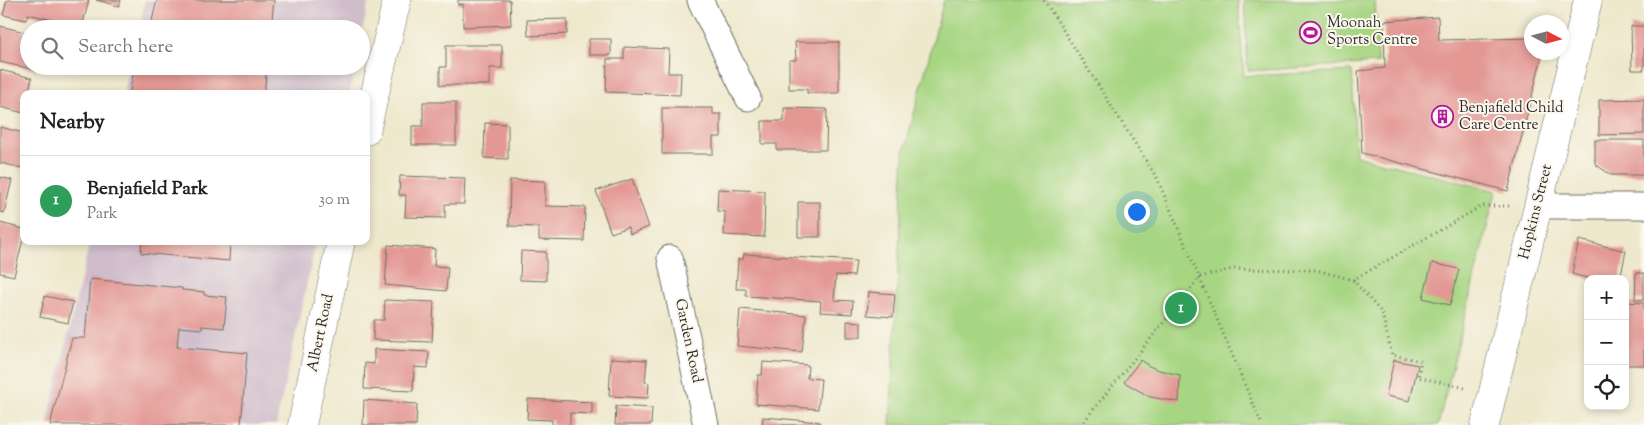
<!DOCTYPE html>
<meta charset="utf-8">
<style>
body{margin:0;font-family:"Sorts Mill Goudy",serif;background:#f6f6f6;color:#222}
.controls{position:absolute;right:15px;bottom:15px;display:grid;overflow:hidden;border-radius:10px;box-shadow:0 2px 8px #0003}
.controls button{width:45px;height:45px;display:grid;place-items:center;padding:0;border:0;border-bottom:1px solid #e0e0e0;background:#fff;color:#222;font:25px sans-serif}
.compass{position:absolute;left:1524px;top:15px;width:45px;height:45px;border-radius:50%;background:#fff;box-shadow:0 2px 8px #0003;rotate:96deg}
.you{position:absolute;left:1136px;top:211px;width:18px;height:18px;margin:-12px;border:4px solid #fff;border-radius:50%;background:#1a73e8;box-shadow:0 0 0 8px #1a73e833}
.badge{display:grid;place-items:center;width:32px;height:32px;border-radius:50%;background:#2563eb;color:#fff;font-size:16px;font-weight:700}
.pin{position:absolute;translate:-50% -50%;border:2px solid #fff;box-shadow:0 1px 5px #0006}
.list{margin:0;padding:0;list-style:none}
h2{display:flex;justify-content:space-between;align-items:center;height:65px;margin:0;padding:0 20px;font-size:21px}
h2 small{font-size:16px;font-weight:400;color:#767676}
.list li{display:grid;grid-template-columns:32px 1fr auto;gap:15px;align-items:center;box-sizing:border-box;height:90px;padding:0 20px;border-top:1px solid #e0e0e0}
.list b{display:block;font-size:19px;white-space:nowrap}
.list p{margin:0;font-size:16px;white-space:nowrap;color:#767676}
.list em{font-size:16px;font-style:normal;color:#767676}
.icon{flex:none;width:28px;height:28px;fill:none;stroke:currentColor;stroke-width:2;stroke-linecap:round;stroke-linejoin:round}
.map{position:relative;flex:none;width:1644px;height:425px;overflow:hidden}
.search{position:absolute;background:#fff;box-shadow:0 2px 8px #0003;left:20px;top:20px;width:350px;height:55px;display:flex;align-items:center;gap:12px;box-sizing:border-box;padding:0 18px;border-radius:28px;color:#767676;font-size:19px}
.panel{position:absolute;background:#fff;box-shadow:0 2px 8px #0003;left:20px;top:90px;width:350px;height:155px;border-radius:10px}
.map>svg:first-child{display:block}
.industrial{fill:#d0bdcc}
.green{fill:#a7d683;stroke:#698057}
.building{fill:#e39894}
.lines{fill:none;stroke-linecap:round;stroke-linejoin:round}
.minor-casing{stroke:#6f6d63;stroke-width:27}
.tertiary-casing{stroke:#6f6d63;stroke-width:29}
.path{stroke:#6f6d63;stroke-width:3;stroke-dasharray:1 4;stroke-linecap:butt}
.minor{stroke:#fff;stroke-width:25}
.tertiary{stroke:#fff;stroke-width:28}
.labels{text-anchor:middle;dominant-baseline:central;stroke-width:4;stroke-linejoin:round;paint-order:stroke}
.poi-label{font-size:15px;fill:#2b2b2b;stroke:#fbf7ec;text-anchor:start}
.street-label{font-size:15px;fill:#2b2b2b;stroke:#fbf7ec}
</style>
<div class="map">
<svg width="1644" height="425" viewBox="0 0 1644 425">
<rect width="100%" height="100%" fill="#fbf7ec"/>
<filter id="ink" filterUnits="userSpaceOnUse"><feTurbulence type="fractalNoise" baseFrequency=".02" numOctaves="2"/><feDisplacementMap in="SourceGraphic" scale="10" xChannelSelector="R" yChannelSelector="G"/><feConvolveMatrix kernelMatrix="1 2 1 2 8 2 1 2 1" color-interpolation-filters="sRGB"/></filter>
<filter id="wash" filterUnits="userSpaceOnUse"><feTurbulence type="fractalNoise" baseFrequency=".0096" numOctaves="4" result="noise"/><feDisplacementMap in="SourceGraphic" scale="20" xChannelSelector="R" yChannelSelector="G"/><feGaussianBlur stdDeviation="1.12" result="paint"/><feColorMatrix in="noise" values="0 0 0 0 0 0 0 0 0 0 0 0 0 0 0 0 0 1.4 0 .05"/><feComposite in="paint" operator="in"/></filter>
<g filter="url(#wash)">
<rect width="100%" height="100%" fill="#eee8cc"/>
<path class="industrial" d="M145,0H369L361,36V29H139Z
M130,66H355L349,94H124Z
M90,241H316L276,425H47Z"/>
<path class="green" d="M944,0H1238L1244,76L1352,71L1356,156L1496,191L1438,425H890L904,152Z
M1244,0H1375L1378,63L1248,71Z"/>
<g id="blocks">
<path class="building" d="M7,0H89L82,27L28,14L26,20L3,15Z
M96,0H121L119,6Z
M157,0H274L271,29H150Z
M458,0H510L511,25L463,27V4L458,5Z
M1438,17L1439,40L1532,38V52H1543L1508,191L1362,153L1358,71L1385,68L1384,21Z
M567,19V34L528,36L527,20Z
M0,26L29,33V66H37L36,70L0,62Z
M1631,26H1644V70H1632Z
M589,39H611V55H589Z
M795,42H839V93H807V89H789V60H796Z
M446,45H502V68H490V85H440V67H446Z
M624,47L669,49L668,73H681L680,95L606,92L607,59H624Z
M135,66H267L264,94H129Z
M0,70L32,78L28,94H24V113L0,107Z
M1644,99V134L1599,135V100Z
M423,102H456V145H412V126H423Z
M662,108H713V114H721V137H713V154H662Z
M784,108L827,109L826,150H777V144H762V121H784Z
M485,123L508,124V159L484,158Z
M0,127L24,133V162L22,168L0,163Z
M1595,140H1644V175H1611L1595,164Z
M400,176L465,178L464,204H445V218L405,217L406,195H399Z
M0,177L12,180L4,213L0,212Z
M632,179L649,227L630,234L628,227L611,233L596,191Z
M510,180L545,181V206L585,207L584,241L539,240V227L509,226Z
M718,189L765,191L764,237L724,235L725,212L717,211Z
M798,202H820V237H798Z
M0,223L24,229V235L14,276L0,273Z
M1579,240L1626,251L1620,279H1591L1572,274Z
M142,241H230L229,261L141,253Z
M388,245L435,249L434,266L448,267L446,291L385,285Z
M521,251L546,252V281L520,280Z
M744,254L856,261L854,276L836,275L834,300L853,301L852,314L820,312L821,301L746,296V289H736L738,259H743Z
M1432,263L1459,269L1450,305L1423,298Z
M1636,273H1644V300H1635Z
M90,279L182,288V290L204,292V295L227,297L224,328L202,326V329L179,327L177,347L247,353L241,425H50L72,338H85Z
M869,292L895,294L893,317L867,315Z
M45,296L73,302L68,323L40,317Z
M385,300L434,302L432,342L373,340L374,320H384Z
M1625,302L1644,303V365H1625Z
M740,309L806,315L802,352L737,346Z
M847,321L861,322V337H847Z
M374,349L429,352L428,368L414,367L413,391L364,389L365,363L374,364Z
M611,358L647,360L645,382L649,383L648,398L609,396Z
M1140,360L1149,366L1159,370L1180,375L1179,402L1150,397L1124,382Z
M1394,360L1418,365L1410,401L1386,396Z
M763,362L808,365L807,378L821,379L818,409L756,404L758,375H762Z
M528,399L592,402V414L570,413V425H552V420L527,419Z
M364,400L417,404L416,425H363Z
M616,406L652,408L651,425H615Z
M763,417L820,422L819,425H762Z"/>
</g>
</g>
<g filter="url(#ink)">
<use href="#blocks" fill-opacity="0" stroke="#6f6d63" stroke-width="1"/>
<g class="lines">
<defs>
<path id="minor" d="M700,0L748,98
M1538,206H1644
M670,258L706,425"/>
<path id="tertiary" d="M366,131L397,0
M302,425L341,241
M1485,425L1588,0"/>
</defs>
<use href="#minor" class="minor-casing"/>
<use href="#tertiary" class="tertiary-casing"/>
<path class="path" d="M1044,0L1157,178L1262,425
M1353,280L1382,313L1392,355L1421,361L1418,377L1465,388
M1081,425L1200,277L1232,269L1316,270L1353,280L1482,206H1510"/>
<use href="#minor" class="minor"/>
<use href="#tertiary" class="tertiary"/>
</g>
</g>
<defs>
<symbol id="stadium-ring" viewBox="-11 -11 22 22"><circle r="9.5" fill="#fbf7ec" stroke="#b5179e" stroke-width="1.5"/><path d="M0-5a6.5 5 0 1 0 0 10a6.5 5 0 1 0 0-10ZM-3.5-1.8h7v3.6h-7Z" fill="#b5179e"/></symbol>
<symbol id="building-ring" viewBox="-11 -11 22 22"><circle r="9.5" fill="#fbf7ec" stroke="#b5179e" stroke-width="1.5"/><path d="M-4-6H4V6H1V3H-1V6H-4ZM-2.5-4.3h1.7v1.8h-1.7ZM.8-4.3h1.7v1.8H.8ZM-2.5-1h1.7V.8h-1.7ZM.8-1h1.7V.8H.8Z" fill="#b5179e"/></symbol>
</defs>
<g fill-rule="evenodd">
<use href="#stadium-ring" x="1298" y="20" width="25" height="25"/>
<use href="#building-ring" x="1430" y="104" width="25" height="25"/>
</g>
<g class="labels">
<g class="poi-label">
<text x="1327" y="23">Moonah<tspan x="1327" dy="17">Sports Centre</tspan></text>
<text x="1459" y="108">Benjafield Child<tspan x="1459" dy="17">Care Centre</tspan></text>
</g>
<g class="street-label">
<text transform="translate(1536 212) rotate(-76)">Hopkins Street</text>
<text transform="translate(321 333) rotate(-78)">Albert Road</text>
<text transform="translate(688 341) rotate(78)">Garden Road</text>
</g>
</g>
</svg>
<div class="controls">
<button>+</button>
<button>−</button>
<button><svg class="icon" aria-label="locate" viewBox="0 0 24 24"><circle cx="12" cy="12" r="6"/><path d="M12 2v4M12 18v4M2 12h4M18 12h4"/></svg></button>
</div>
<svg class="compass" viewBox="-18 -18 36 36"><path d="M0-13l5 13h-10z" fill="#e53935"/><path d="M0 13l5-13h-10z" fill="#767676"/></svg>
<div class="you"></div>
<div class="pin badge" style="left:1181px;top:308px;background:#2e9e5b">1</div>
<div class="search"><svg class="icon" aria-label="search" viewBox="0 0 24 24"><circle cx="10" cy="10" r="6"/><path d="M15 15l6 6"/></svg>Search here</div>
<section class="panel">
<h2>Nearby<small></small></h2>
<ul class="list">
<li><span class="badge" style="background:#2e9e5b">1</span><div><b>Benjafield Park</b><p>Park</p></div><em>30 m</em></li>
</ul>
</section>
</div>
